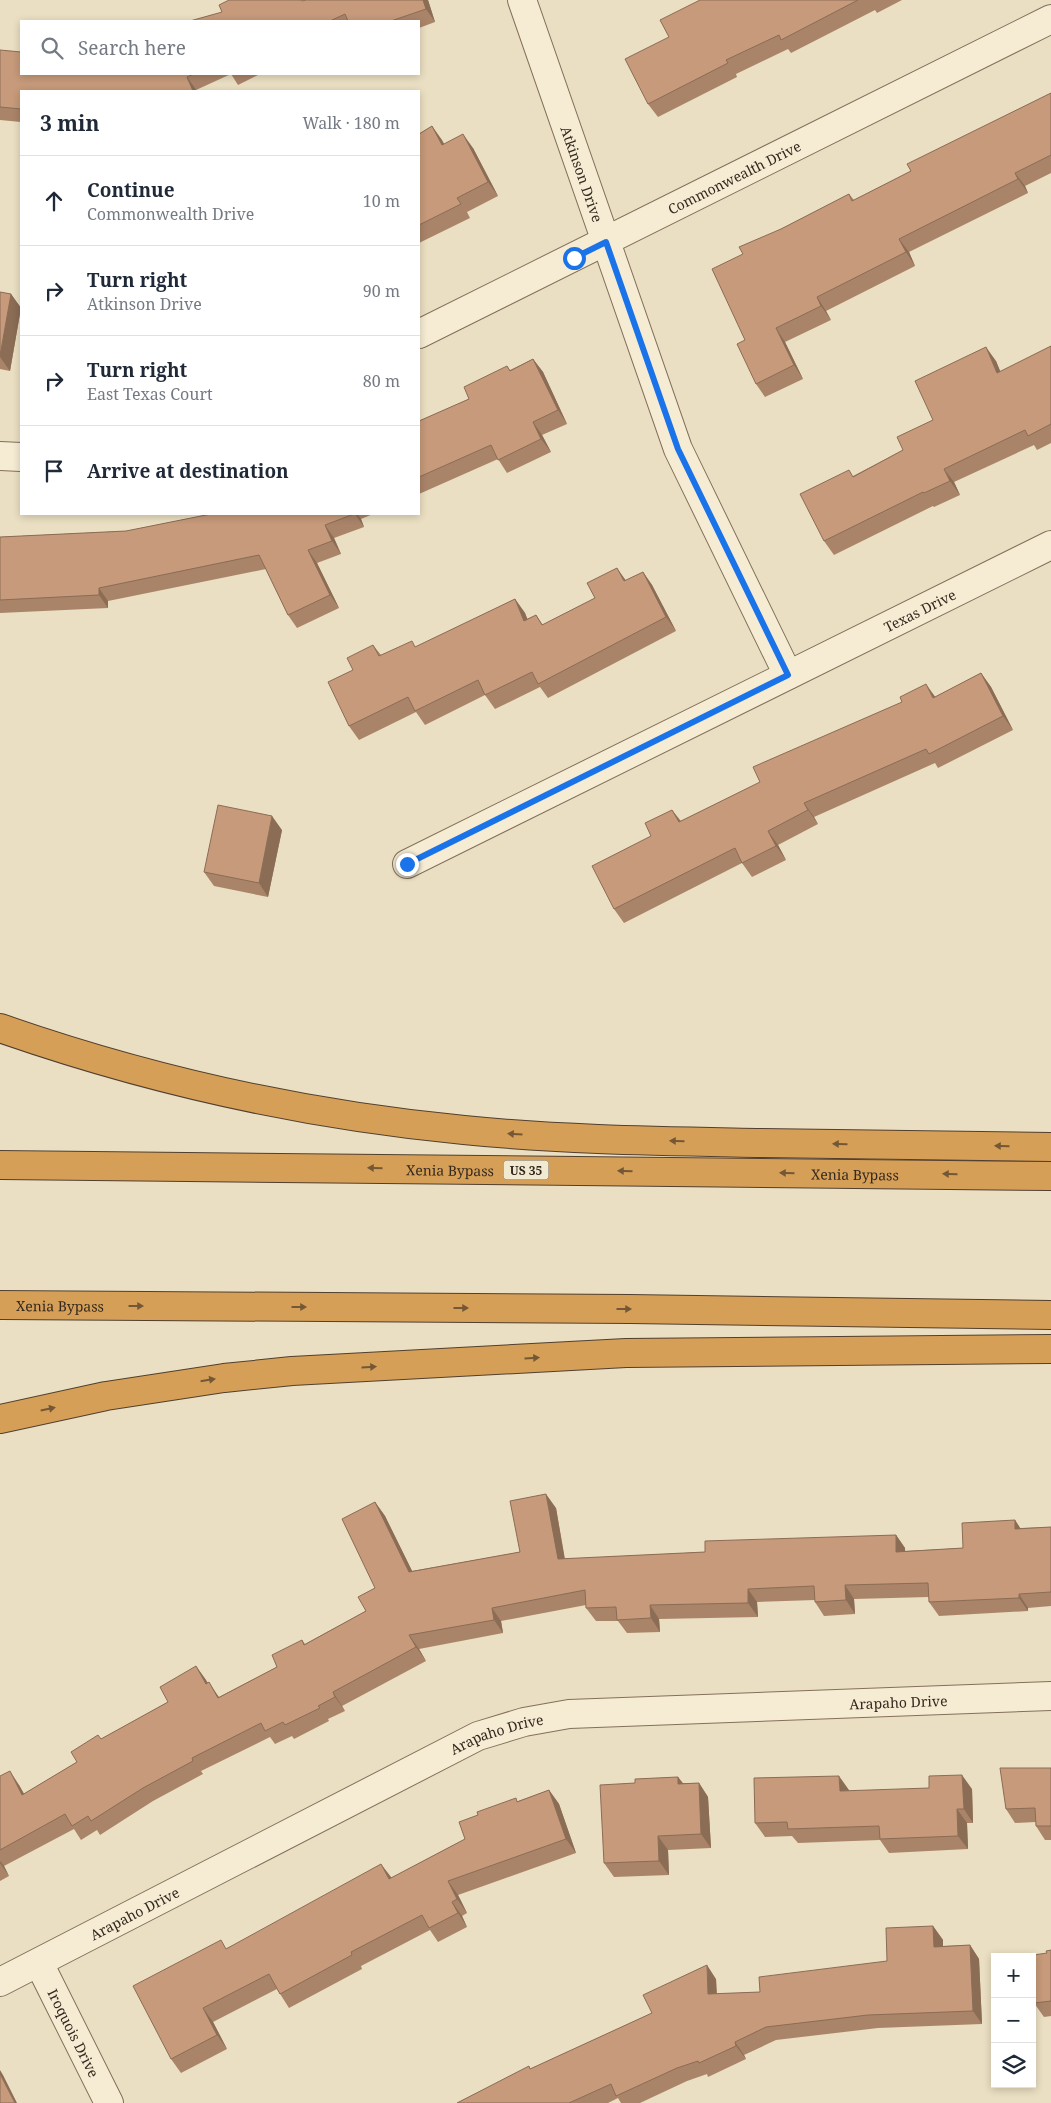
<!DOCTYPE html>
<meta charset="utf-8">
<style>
body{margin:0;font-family:"Noto Serif",serif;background:#f6f6f7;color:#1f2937}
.controls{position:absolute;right:15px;bottom:15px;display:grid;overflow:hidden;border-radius:0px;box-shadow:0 2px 8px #0003}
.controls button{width:45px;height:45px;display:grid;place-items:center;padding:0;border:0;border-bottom:1px solid #e0e1e3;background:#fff;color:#1f2937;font:25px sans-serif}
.stop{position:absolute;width:15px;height:15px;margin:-11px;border:4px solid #1a73e8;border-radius:50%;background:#fff}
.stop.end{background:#1a73e8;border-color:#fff;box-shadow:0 1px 5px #0008}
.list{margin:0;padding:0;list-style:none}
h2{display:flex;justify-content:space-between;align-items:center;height:65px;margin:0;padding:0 20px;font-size:21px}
h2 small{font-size:16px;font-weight:400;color:#747a83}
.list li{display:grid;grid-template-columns:32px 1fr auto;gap:15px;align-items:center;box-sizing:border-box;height:90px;padding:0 20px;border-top:1px solid #e0e1e3}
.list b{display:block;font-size:19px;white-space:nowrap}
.list p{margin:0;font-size:16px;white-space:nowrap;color:#747a83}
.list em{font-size:16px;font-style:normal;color:#747a83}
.icon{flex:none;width:28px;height:28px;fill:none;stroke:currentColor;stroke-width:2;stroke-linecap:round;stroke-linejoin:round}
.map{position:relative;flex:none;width:1051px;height:2103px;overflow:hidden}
.search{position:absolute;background:#fff;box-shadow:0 2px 8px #0003;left:20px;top:20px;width:400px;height:55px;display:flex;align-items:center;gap:12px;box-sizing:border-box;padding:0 18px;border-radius:0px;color:#747a83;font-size:19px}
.panel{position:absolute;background:#fff;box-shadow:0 2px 8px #0003;left:20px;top:90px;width:400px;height:425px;border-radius:0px}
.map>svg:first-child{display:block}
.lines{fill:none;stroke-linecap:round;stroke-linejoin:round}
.minor-casing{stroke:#83705b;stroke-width:30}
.highway-casing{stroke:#513f2f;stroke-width:30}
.minor{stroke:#f6ecd4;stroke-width:28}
.highway{stroke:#d59f58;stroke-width:28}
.wall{fill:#aa8469}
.shaded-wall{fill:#8b6c55}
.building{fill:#c69a7a;stroke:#8b6c55}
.oneway{fill:#745835}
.route{stroke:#1a73e8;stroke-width:6}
.labels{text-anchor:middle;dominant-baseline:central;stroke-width:5;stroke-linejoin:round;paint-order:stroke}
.shield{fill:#f2e9d1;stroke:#6d6354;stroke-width:1}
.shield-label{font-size:12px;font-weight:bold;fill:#34291e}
.street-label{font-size:14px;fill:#34291e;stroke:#f2e9d1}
</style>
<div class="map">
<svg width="1051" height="2103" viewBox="0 0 1051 2103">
<rect width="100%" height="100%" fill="#eadfc2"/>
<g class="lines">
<defs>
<g id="minor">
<path id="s1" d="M522,0L678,449L788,675"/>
<path id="s2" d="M419,334L1051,19"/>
<path d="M0,456L21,457"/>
<path id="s3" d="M407,864L1051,545"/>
<path id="s4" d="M39,1963L109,2103"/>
<path id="s5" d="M0,1982L478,1736L524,1722L569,1714L1051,1696"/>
</g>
<g id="highway">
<path d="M0,1028C149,1080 306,1115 464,1130C563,1140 662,1141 762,1143C859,1144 955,1146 1051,1147"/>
<path id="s6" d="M0,1165L1051,1176"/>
<path id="s7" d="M0,1305L630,1309L1051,1315"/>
<path d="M0,1419L106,1396L224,1378L292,1371L626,1353L1051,1349"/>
</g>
</defs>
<use href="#minor" class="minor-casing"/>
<use href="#highway" class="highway-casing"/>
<use href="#minor" class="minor"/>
<use href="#highway" class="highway"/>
</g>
<path class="wall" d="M306,0H428L435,22L419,28V21H190Z
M700,0H902L877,13L875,10L791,53L788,49L736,74L737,77L658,117L648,104L669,37Z
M0,50L21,74H260L238,85L231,74L196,90L197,91H21V122L0,120Z
M1051,93V173L1025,186L1028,193L909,252L915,266L826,311L831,320L785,342L803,379L765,397L756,384L745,340L743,254L781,229L849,194L854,200L911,171Z
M432,126L444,144L473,148L498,196L467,212L470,218L419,243V134Z
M0,292L11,294L21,308L10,371L0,369Z
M1051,346V443L1037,450L1034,445L954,482L960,495L934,507L933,506L834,555L824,541L853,476L903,450L933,420L996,361L1000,372Z
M533,359L543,372L567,424L542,435L551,452L507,473L498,459L419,494V421L469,399L507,366L510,370Z
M211,514H373L361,519L364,527L334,538L341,554L317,563L339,608L297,628L288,615L266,569L108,601V608L0,613V537L126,531Z
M643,572L652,585L676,631L548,698L540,687L495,709L485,695L425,725L416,712L359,740L349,726L353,670L373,645L381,655L416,647L515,599L525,613L527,619L536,615L543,625L595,598Z
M981,673L991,687L1013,730L938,768L935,763L814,817L818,824L778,845L786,860L752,877L742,863L624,923L614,909L651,836L672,810L681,821L935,697Z
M282,830L268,897L214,886L204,872Z
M375,1502L385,1516L412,1571L520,1552L556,1508L565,1559L705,1552L896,1535L905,1548V1551L963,1548L1015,1520L1020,1528L1051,1527V1606L1028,1608V1611L939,1616L929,1602V1597L854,1599L855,1614L824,1616L815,1602V1600L757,1602L758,1617L659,1619L660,1632L627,1633L618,1621H596L586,1608V1605L501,1621L503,1633L419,1649L426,1661L342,1706L345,1711L328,1719L329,1721L294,1739L292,1736L275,1744L270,1737L201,1771L203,1774L153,1801L100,1835L97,1830L81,1840L74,1829L4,1866L9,1876L0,1881V1776L19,1785L24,1794L77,1762L101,1739L168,1702L196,1666L208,1683L219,1697L277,1667L302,1640L305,1644L366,1611L375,1588Z
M1051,1768V1840H1045L1036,1826V1822L1015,1823L1006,1809Z
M678,1777L683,1783H699L708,1797L711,1848L668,1850L669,1875L614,1877L604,1863L635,1783Z
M972,1789L973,1823H967L968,1849L889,1853L880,1840L798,1843L792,1836L765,1837L755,1823L849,1790V1791Z
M549,1790L559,1804L576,1853L458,1895L467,1913L462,1916L467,1927L438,1942L430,1930L361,1966L362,1969L289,2008L277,1989L213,2022L227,2049L181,2073L171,2059L227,1948L391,1878L465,1839L518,1801Z
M933,1926L943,1940V1946L970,1945L979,1959L982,2024L878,2028L776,2040L744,2055L746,2059L708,2077L707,2074L687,2081L640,2103H621L618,2098L608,2103H457L652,2013L716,1979L717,1994L760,1992L887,1961Z
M1051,1950V2016L1044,2017L1034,2003Z"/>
<path class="shaded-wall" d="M423,0H428L435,22L426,9Z
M187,77L197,91H193Z
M432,126L442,140L452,159L442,145Z
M463,134L473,148L498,196L488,182Z
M1015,173L1025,186L1028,193L1018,179Z
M899,239L909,252L915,266L906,252Z
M11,294L21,308L10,371L0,357Z
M817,297L826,311L831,320L821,306Z
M776,328L785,342L803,379L794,365Z
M986,347L996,361L1007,387L997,373Z
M533,359L543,372L567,424L558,410Z
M533,422L542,435L551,452L541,439Z
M944,469L954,482L960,495L950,481Z
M355,514H357L361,519L364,527Z
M325,525L334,538L341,554L332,541Z
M308,550L317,563L339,608L330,595Z
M617,568L627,582L624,581Z
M643,572L652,585L676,631L666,617Z
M99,588L108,601V608L99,595Z
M515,599L525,613L534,635L524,621Z
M981,673L991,687L1013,730L1003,716Z
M926,684L936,698H933Z
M804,803L814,817L818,824L808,810Z
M672,810L682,824L679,822Z
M272,816L282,830L268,897L259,883Z
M768,831L778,845L786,860L776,846Z
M546,1494L556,1508L567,1573L558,1559Z
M375,1502L385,1516L419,1585L409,1572Z
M1015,1520L1024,1534L1015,1529Z
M896,1535L905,1548L906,1565L896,1552Z
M845,1585L854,1599L855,1614L846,1600Z
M748,1589L757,1602L758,1617L748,1603Z
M1019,1594L1028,1608V1611L1019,1598Z
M650,1605L659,1619L660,1632L651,1618Z
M492,1608L501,1621L503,1633L494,1620Z
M409,1635L419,1649L426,1661L416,1647Z
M196,1666L206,1680L215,1697L206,1684Z
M209,1682L218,1696L227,1711L218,1698Z
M333,1692L342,1706L345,1711L335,1697Z
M10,1771L19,1785L32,1808L22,1795Z
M962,1775L972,1789L973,1823L964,1809Z
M839,1776L849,1790V1805L840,1791Z
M678,1777L688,1791L678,1784Z
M699,1783L708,1797L711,1848L701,1834Z
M549,1790L559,1804L576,1853L566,1839Z
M957,1809L967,1823L968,1849L958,1836Z
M658,1836L668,1850L669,1875L659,1861Z
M0,1861L4,1866L9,1876L0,1863Z
M381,1864L391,1877L399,1893L389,1879Z
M448,1881L458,1895L467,1913L457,1899Z
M452,1902L462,1916L467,1927L458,1913Z
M933,1926L943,1940V1960L934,1947Z
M970,1945L979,1959L982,2024L973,2011Z
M707,1965L716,1979L717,2008L708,1994Z
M203,2008L213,2022L227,2049L217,2035Z
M735,2042L744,2055L746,2059L736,2046Z
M0,2070L3,2075L17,2103H15L0,2074Z"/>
<path class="building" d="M229,0H301L302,1L306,0H423L426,9L391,21H348L345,14L330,21H190L222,12L219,5Z
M700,0H858L781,40L779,35L726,60L728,63L648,104L625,59L669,37L660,20Z
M0,50L21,52V74H194L187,77L193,91H21V109L0,107Z
M1051,93V155L1015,173L1018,179L899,239L906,252L817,297L821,306L776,328L794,365L756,384L737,344L745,340L712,269L743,254L739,247L781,229L849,194L852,201L911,171L907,164Z
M432,126L442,145L463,134L488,182L457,198L461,204L419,225V134Z
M0,292L11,294L0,356Z
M1051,346V424L1028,436L1025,430L944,469L950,481L924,493L923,492L824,541L800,494L849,470L853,477L903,450L897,437L933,420L915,381L986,347L997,373Z
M533,359L558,410L533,422L541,439L498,460L491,445L419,477V421L469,399L464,387L507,366L510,371Z
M211,514H354L325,525L332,541L308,550L330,595L288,615L259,555L99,588V595L0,600V537L126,531Z
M617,568L624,581L643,572L666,617L538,684L532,672L485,695L478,680L415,711L408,697L349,726L328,682L353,670L347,658L373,645L379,656L412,641L415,647L515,599L524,621L536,615L542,625L595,598L587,583Z
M981,673L1003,716L929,754L926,749L804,803L808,810L768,831L776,846L742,863L735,848L614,909L592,866L651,836L645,823L672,810L679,822L760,782L753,767L902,702L900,697L926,684L933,698Z
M218,805L272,816L259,883L204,872Z
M546,1494L558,1559L705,1552V1541L896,1535V1552L963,1548L962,1523L1015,1520V1529L1051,1527V1592L1019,1594V1598L929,1602L928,1583L845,1585L846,1600L815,1602L814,1586L748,1589V1603L650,1605L651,1618L617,1620L616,1607L586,1608L585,1590L492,1608L494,1620L409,1635L416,1647L333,1692L335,1697L318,1706L320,1708L285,1725L283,1722L265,1731L261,1723L192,1758L193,1761L143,1788L91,1821L88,1816L72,1826L65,1814L0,1850V1776L10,1771L22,1795L77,1762L71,1752L98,1735L101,1739L168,1702L160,1687L196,1666L206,1684L209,1682L218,1698L277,1667L272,1655L302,1640L304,1645L366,1611L358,1597L375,1588L342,1519L375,1502L409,1572L520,1552L510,1501Z
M1000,1768H1051V1826H1036L1035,1808L1006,1809Z
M962,1775L964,1809H957L958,1836L880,1839L879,1826L788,1829L787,1822L755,1823L754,1778L839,1776L840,1791L929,1788V1776Z
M678,1777V1784L699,1783L701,1834L658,1836L659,1861L604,1863L600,1785L635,1783V1779Z
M549,1790L566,1839L448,1881L457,1899L452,1902L458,1913L429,1928L422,1915L351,1952L352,1955L280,1994L269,1974L203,2008L217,2035L171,2059L133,1986L221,1940L226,1949L381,1864L389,1879L465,1839L459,1822L478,1815L477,1812L516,1798L517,1802Z
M933,1926L934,1947L970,1945L973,2011L868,2015L766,2027L735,2042L736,2046L699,2063L698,2061L677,2068L616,2096L611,2084L569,2103H457L529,2066L530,2069L652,2013L643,1995L707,1965L708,1994L760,1992L759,1977L887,1961L886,1928Z
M1051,1950V2001L1034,2003L1032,1991V1957H1027V1956L1047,1953L1046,1951Z
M0,2074L15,2103H0Z"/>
<defs><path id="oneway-solid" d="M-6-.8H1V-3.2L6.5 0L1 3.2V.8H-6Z" transform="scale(1.25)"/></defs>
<g class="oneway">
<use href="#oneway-solid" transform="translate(515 1134) rotate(-176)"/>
<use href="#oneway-solid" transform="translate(677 1141) rotate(-179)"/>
<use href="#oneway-solid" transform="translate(840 1144) rotate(-179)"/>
<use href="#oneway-solid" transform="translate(1002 1146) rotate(-179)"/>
<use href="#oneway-solid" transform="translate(375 1168) rotate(-179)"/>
<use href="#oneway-solid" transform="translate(625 1171) rotate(-179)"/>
<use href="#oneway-solid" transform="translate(787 1173) rotate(-179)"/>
<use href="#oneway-solid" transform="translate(950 1174) rotate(-179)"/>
<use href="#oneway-solid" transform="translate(136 1306)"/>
<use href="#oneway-solid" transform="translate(299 1307)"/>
<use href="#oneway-solid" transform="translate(461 1308)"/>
<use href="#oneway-solid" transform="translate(624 1309)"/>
<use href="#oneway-solid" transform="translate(532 1358) rotate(-3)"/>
<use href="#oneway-solid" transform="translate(369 1367) rotate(-3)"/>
<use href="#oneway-solid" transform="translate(208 1380) rotate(-9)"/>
<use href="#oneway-solid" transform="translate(48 1409) rotate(-12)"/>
</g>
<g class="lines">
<path class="route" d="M407,864L788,675L678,449L606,242L574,258"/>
</g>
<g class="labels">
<rect class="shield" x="503.5" y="1160.5" width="45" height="19" rx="4"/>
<g class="shield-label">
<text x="526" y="1170">US 35</text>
</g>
<g class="street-label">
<text stroke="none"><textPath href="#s1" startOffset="184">Atkinson Drive</textPath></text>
<text stroke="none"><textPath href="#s2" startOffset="352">Commonwealth Drive</textPath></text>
<text stroke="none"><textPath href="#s3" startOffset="572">Texas Drive</textPath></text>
<text stroke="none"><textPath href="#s6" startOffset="450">Xenia Bypass</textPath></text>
<text stroke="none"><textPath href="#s6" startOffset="855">Xenia Bypass</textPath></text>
<text stroke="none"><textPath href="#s7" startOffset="60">Xenia Bypass</textPath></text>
<text stroke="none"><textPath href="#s5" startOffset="961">Arapaho Drive</textPath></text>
<text stroke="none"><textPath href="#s5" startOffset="556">Arapaho Drive</textPath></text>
<text stroke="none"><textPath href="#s5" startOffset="151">Arapaho Drive</textPath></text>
<text stroke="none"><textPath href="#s4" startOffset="78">Iroquois Drive</textPath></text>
</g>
</g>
</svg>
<div class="controls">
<button>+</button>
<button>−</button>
<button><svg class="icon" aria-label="layers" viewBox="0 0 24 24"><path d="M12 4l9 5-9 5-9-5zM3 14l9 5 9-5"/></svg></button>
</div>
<div class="stop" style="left:574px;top:258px"></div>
<div class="stop end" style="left:407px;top:864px"></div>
<div class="search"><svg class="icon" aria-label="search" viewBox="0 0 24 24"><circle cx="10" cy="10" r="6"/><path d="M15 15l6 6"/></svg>Search here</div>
<section class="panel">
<h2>3 min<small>Walk · 180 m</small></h2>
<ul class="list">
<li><svg class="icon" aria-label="ahead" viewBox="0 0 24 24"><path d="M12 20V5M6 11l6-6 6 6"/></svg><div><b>Continue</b><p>Commonwealth Drive</p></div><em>10 m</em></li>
<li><svg class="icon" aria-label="right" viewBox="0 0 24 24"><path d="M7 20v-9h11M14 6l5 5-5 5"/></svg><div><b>Turn right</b><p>Atkinson Drive</p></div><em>90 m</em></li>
<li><svg class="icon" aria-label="right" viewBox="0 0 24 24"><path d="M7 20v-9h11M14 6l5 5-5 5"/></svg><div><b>Turn right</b><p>East Texas Court</p></div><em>80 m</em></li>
<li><svg class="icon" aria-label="arrive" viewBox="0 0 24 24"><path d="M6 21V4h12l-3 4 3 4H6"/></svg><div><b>Arrive at destination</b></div></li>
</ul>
</section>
</div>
